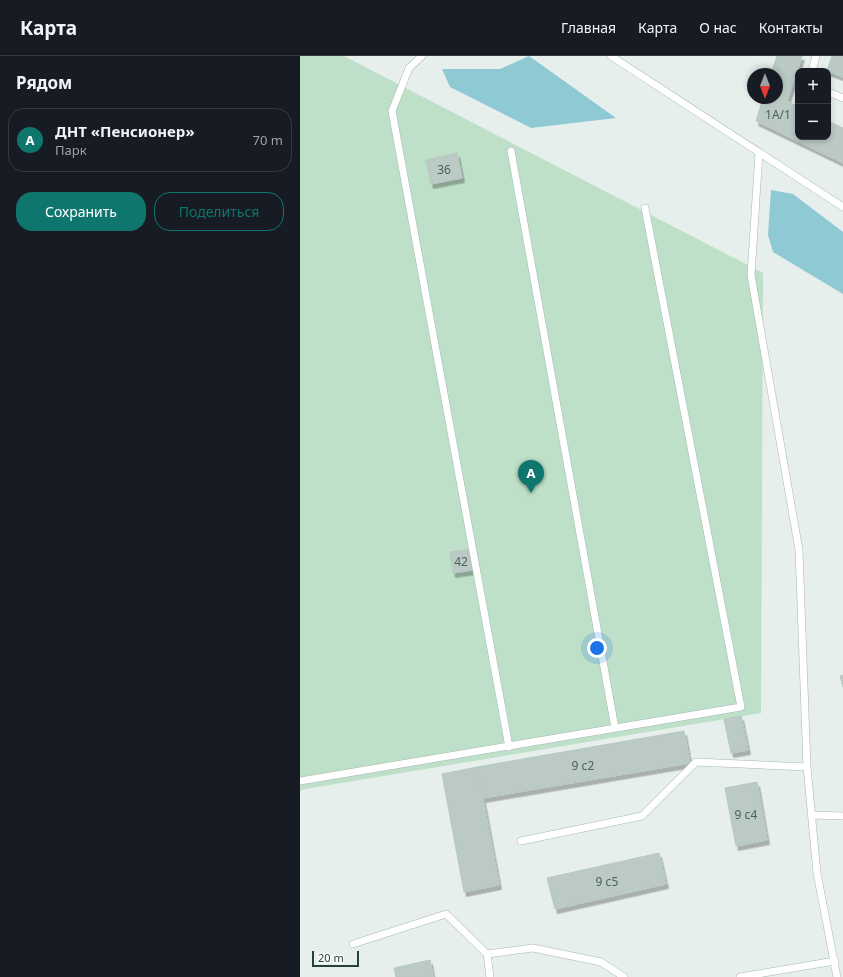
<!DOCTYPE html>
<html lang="ru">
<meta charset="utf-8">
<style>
body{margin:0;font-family:"Noto Sans",sans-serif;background:#242831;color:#f1f3f6}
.controls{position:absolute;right:12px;top:12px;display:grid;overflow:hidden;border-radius:8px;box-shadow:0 2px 6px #0003}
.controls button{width:36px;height:36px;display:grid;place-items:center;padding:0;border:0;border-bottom:1px solid #363941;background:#171b24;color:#f1f3f6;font:20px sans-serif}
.compass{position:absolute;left:447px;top:12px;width:36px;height:36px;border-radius:50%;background:#171b24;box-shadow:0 2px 6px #0003;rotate:180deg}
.scale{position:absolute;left:12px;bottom:10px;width:47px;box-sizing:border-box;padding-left:4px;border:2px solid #24423a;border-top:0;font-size:11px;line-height:14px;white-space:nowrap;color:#24423a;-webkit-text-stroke:3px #f7fbf9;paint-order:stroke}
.you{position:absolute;left:297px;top:592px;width:14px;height:14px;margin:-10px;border:3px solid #fff;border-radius:50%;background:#1a73e8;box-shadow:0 0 0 6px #1a73e833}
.badge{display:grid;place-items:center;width:26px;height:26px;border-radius:50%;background:#0f766e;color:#fff;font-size:13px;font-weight:700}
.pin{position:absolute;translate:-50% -33px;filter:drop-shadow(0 1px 2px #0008)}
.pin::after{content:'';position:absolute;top:21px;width:14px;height:12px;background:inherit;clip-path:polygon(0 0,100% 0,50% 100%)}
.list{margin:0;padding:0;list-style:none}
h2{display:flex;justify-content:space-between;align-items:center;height:52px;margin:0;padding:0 16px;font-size:17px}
h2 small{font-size:13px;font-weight:400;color:#9ea1a6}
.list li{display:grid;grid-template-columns:26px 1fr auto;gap:12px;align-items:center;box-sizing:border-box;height:64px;margin:0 8px 8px;padding:0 8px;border:1px solid #363941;border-radius:16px}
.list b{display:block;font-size:15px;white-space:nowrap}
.list p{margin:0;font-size:13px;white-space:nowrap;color:#9ea1a6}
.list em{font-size:13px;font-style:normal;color:#9ea1a6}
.actions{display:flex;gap:8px;padding:12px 16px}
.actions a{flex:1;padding:9px 0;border:1px solid #0f766e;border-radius:16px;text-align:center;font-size:14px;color:#0f766e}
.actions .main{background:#0f766e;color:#fff}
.map{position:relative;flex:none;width:543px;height:921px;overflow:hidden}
header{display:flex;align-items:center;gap:24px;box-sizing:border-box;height:56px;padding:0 20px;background:#171b24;border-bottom:1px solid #363941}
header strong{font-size:19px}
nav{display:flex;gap:22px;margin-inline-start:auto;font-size:14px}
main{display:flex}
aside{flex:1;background:#171b24}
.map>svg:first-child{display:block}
.green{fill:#bfe0c8}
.water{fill:#8ec9d4}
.building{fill:#bbcac4;stroke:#b8c9c2;filter:url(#shadow)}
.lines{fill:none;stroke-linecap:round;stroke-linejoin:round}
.service-casing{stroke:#a8b8b2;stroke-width:8}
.service{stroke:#fff;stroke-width:7}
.labels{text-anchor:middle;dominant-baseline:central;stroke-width:4;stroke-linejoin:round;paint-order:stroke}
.number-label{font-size:12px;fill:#4a645c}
</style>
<header>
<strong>Карта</strong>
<nav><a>Главная</a><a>Карта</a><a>О нас</a><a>Контакты</a></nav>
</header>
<main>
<aside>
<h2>Рядом<small></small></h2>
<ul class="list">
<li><span class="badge">A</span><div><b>ДНТ «Пенсионер»</b><p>Парк</p></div><em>70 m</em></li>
</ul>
<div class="actions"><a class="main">Сохранить</a><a>Поделиться</a></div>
</aside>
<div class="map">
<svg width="543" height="921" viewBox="0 0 543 921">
<defs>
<filter id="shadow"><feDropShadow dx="2.5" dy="4.5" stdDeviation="0" flood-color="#0004"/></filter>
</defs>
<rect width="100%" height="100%" fill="#e6efeb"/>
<path class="green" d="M0,0H44L463,217L461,657L0,734Z"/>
<path class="water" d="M229,0L316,62L231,72L150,31L142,13H200Z
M471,134L493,138L543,176V238L473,196L468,179Z"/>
<path class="building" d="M477,0H502L487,45L498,51V81H528V65L543,72V107L456,65L463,42H477V18H471Z
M532,0H543V21L527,15Z
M157,97L162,122L131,128L126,104Z
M170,493L173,514L153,517L150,496Z
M543,619V631L540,620Z
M441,660L448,694L431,697L424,663Z
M384,675L390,707L183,742L177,711Z
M177,711L199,829L164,836L142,718Z
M457,726L467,784L436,790L425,732Z
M359,797L366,828L255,853L247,822Z
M130,904L133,921H96L94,912Z"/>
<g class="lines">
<defs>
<path id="service" d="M122,0L109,12L92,55L209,691
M311,0L543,151
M512,15L516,0
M528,36L543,42
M211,95L315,672
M459,97L451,219L499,494L507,711L517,817L537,921
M0,725L441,651L345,152
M512,759L543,760
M221,785L342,760L396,706L507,711
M53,888L146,858L187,898
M190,921L187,898L233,892L301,906L324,921
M440,921L535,905"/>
</defs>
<use href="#service" class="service-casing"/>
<use href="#service" class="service"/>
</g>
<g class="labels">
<g class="number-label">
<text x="478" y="58">1А/1</text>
<text x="144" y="113">36</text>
<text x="161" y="505">42</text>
<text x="283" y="709">9 с2</text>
<text x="446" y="758">9 с4</text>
<text x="307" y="825">9 с5</text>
</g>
</g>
</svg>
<div class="controls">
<button>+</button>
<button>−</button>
</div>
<svg class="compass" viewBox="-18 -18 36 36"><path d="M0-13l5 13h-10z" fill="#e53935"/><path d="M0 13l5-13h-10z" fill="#9ea1a6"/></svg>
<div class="scale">20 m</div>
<div class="you"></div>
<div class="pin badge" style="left:231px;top:437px">A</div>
</div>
</main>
